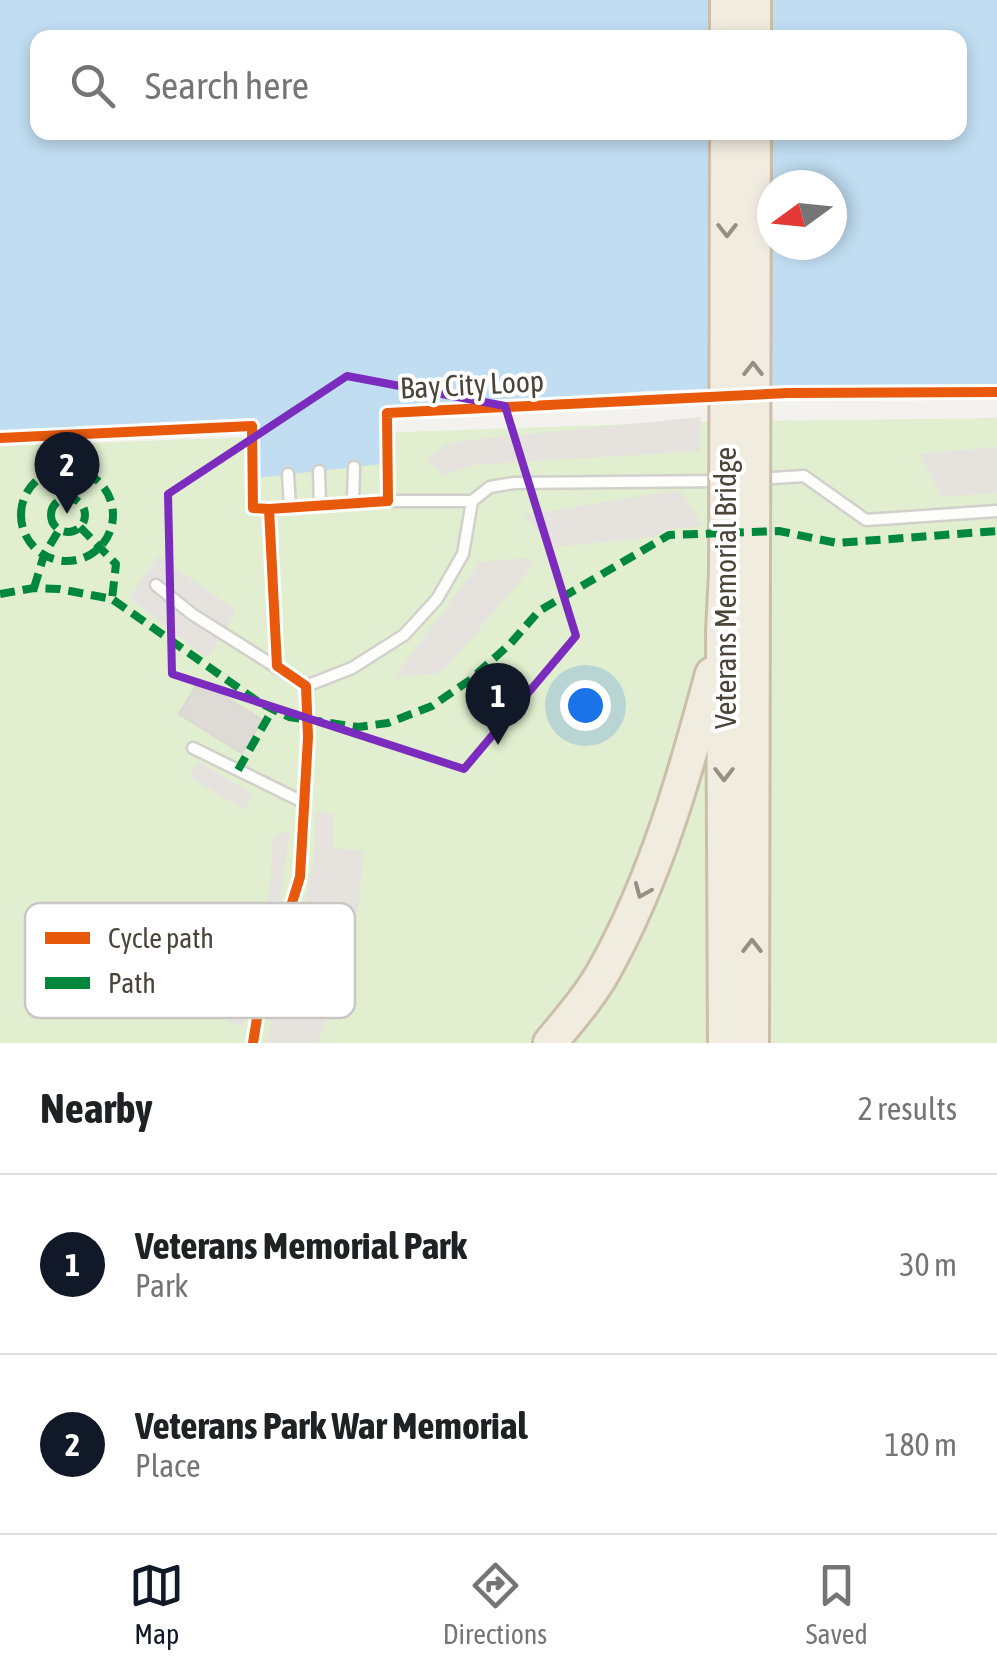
<!DOCTYPE html>
<style>
body{margin:0;font-family:"Asap Condensed",sans-serif;background:#f6f6f6;color:#202124}
.compass{position:absolute;left:757px;top:170px;width:90px;height:90px;border-radius:50%;background:#fff;box-shadow:0 5px 15px #0003;rotate:255deg}
.you{position:absolute;left:585px;top:705px;width:35px;height:35px;margin:-25px;border:8px solid #fff;border-radius:50%;background:#1a73e8;box-shadow:0 0 0 15px #1a73e833}
.badge{display:grid;place-items:center;width:65px;height:65px;border-radius:50%;background:#111827;color:#fff;font-size:32px;font-weight:700}
.pin{position:absolute;translate:-50% -82px;filter:drop-shadow(0 2px 5px #0008)}
.pin::after{content:'';position:absolute;top:52px;width:35px;height:30px;background:inherit;clip-path:polygon(0 0,100% 0,50% 100%)}
.list{margin:0;padding:0;list-style:none}
h2{display:flex;justify-content:space-between;align-items:center;height:130px;margin:0;padding:0 40px;font-size:42px}
h2 small{font-size:32px;font-weight:400;color:#757577}
.list li{display:grid;grid-template-columns:65px 1fr auto;gap:30px;align-items:center;box-sizing:border-box;height:180px;padding:0 40px;border-top:2px solid #e0e0e0}
.list b{display:block;font-size:38px;white-space:nowrap}
.list p{margin:0;font-size:32px;white-space:nowrap;color:#757577}
.list em{font-size:32px;font-style:normal;color:#757577}
.icon{flex:none;width:55px;height:55px;fill:none;stroke:currentColor;stroke-width:2;stroke-linecap:round;stroke-linejoin:round}
.map{position:relative;flex:none;width:997px;height:1043px;overflow:hidden}
.search{position:absolute;background:#fff;box-shadow:0 5px 15px #0003;left:30px;right:30px;top:30px;height:110px;display:flex;align-items:center;gap:25px;box-sizing:border-box;padding:0 35px;border-radius:20px;color:#757577;font-size:38px}
.sheet{height:490px;background:#fff}
nav{display:flex;justify-content:space-around;align-items:center;box-sizing:border-box;height:140px;border-top:2px solid #e0e0e0;background:#fff;font-size:28px;color:#757577}
nav a{display:grid;justify-items:center;gap:5px}
nav .on{color:#111827}
.map>svg:first-child{display:block}
.green{fill:#e1eecf}
.parking{fill:#e6e3df}
.water{fill:#c0ddf1;fill-rule:evenodd}
.building{fill:#dedbd6;stroke:#dcd9d4;stroke-width:2.5}
.lines{fill:none;stroke-linecap:round;stroke-linejoin:round}
.service-casing{stroke:#d2d0cb;stroke-width:15}
.trunk-casing{stroke:#ccbfa9;stroke-width:38}
.service{stroke:#fdfdfc;stroke-width:10}
.trunk{stroke:#f0ece0;stroke-width:32}
.trunk-bridge-casing{stroke:#ccbfa9;stroke-width:38;stroke-linecap:butt}
.trunk-bridge{stroke:#f0ece0;stroke-width:32}
.quiet{stroke:#00873e;stroke-width:8;stroke-dasharray:15 8;stroke-linecap:butt}
.cycleway-casing{stroke:#fff;stroke-width:16}
.cycleway{stroke:#e8590c;stroke-width:10}
.oneway{stroke:#959084}
.marked{fill:none;stroke:#7b2cbf;stroke-width:8;stroke-linejoin:round}
.labels{text-anchor:middle;dominant-baseline:central;stroke-width:8;stroke-linejoin:round;paint-order:stroke}
.street-label{font-size:30px;fill:#4b4439;stroke:#fff}
.key{fill:#fff;stroke:#c9c7c4;stroke-width:2.5}
.key-label{font-size:28px;fill:#4b4439}
</style>
<div class="map">
<svg width="997" height="1043" viewBox="0 0 997 1043">
<rect width="100%" height="100%" fill="#f4f2ee"/>
<path class="green" d="M997,418V1043H0V446L689,422Z"/>
<path class="parking" d="M701,417L700,451L472,465L444,476L427,460L446,444L461,441Z
M997,447V493L942,497L919,454Z
M679,490L703,526L670,529L653,537L554,547L523,515Z
M158,556L233,608L235,613L210,655L204,656L129,598Z
M527,558L532,562L530,569L447,667L436,674L394,677L480,562Z
M198,761L253,794L244,810L189,777Z
M315,811L333,814V848L363,851L359,904L342,972L318,1043H266L304,906L315,850Z
M290,831L277,921L243,1027L228,1021L263,918L270,885L273,835Z"/>
<path class="water" d="M0,0H997V387L795,386L649,391L383,410L381,464L257,478L255,422L0,431ZM38,38H960V132H38ZM772,185H832V245H772Z"/>
<path class="building" d="M199,681L262,720L242,753L179,714Z"/>
<g class="lines">
<defs>
<path id="service" d="M319,471L320,505
M288,474L290,507
M757,479L804,476L866,520L997,511
M353,503L354,467
M156,585L192,614L306,686L308,737L300,877L258,1012L253,1043
M277,666L269,509L388,501H472
M306,686L352,668L404,635L437,599L463,554L472,501L490,487L514,483L720,481
M193,748L303,802"/>
<path id="trunk" d="M727,38V0
M754,38V0
M550,1043C569,1020 591,995 605,969C656,877 685,775 712,674
M725,1043L723,631L726,572
M752,1043L753,572"/>
</defs>
<use href="#service" class="service-casing"/>
<use href="#trunk" class="trunk-casing"/>
<use href="#service" class="service"/>
<use href="#trunk" class="trunk"/>
<defs>
<path id="trunk-bridge" d="M726,572L727,132
M753,572L754,132"/>
</defs>
<use href="#trunk-bridge" class="trunk-bridge-casing"/>
<use href="#trunk-bridge" class="trunk-bridge"/>
<path class="quiet" d="M21 515a46 46 0 1 1 92 0a46 46 0 1 1-92 0Z
M51 515a17 17 0 1 1 34 0a17 17 0 1 1-34 0Z
M80,527L116,564L112,599
M34,588L44,555L59,530
M0,594L34,588L59,589L112,599L260,703L289,717L358,727L388,723L432,706L470,680L511,643L539,611L669,535L779,531L837,543L997,531
M238,770L273,709"/>
<defs>
<path id="cycleway" d="M0,438L252,426L253,508L269,509L388,501L387,413L788,393L997,392
M253,1043L258,1012L300,877L308,737L306,686L277,666L269,509"/>
</defs>
<use href="#cycleway" class="cycleway-casing"/>
<use href="#cycleway" class="cycleway"/>
</g>
<defs><path id="oneway-chevron" d="M-2-3.5L2.5 0L-2 3.5" fill="none" stroke-width="1.6" stroke-linecap="round" stroke-linejoin="round" transform="scale(2.5)"/></defs>
<g class="oneway">
<use href="#oneway-chevron" transform="translate(727 230) rotate(90)"/>
<use href="#oneway-chevron" transform="translate(753 369) rotate(-90)"/>
<use href="#oneway-chevron" transform="translate(724 774) rotate(90)"/>
<use href="#oneway-chevron" transform="translate(642 891) rotate(113)"/>
<use href="#oneway-chevron" transform="translate(752 946) rotate(-90)"/>
</g>
<path class="marked" d="M347,376L505,406L576,636L464,769L172,674L168,494Z"/>
<g class="labels">
<g class="street-label">
<text transform="translate(472 384) rotate(-3)">Bay City Loop</text>
<text transform="translate(725 588) rotate(-90)">Veterans Memorial Bridge</text>
</g>
</g>
<rect x="25" y="903" width="330" height="115" rx="15" class="key"/>
<rect x="45" y="932" width="45" height="12" fill="#e8590c"/>
<rect x="45" y="977" width="45" height="12" fill="#00873e"/>
<g class="key-label">
<text x="108" y="948">Cycle path</text>
<text x="108" y="993">Path</text>
</g>
</svg>
<svg class="compass" viewBox="-18 -18 36 36"><path d="M0-13l5 13h-10z" fill="#e53935"/><path d="M0 13l5-13h-10z" fill="#757577"/></svg>
<div class="you"></div>
<div class="pin badge" style="left:498px;top:745px">1</div>
<div class="pin badge" style="left:67px;top:514px">2</div>
<div class="search"><svg class="icon" aria-label="search" viewBox="0 0 24 24"><circle cx="10" cy="10" r="6"/><path d="M15 15l6 6"/></svg>Search here</div>
</div>
<section class="sheet">
<h2>Nearby<small>2 results</small></h2>
<ul class="list">
<li><span class="badge">1</span><div><b>Veterans Memorial Park</b><p>Park</p></div><em>30 m</em></li>
<li><span class="badge">2</span><div><b>Veterans Park War Memorial</b><p>Place</p></div><em>180 m</em></li>
</ul>
</section>
<nav>
<a class="on"><svg class="icon" aria-label="map" viewBox="0 0 24 24"><path d="M3 6l6-2 6 2 6-2v14l-6 2-6-2-6 2zM9 4v14M15 6v14"/></svg>Map</a>
<a><svg class="icon" aria-label="directions" viewBox="0 0 24 24"><path d="M12 3l9 9-9 9-9-9zM9 14v-3h6M13 9l2 2-2 2"/></svg>Directions</a>
<a><svg class="icon" aria-label="saved" viewBox="0 0 24 24"><path d="M7 4h10v16l-5-4-5 4z"/></svg>Saved</a>
</nav>
